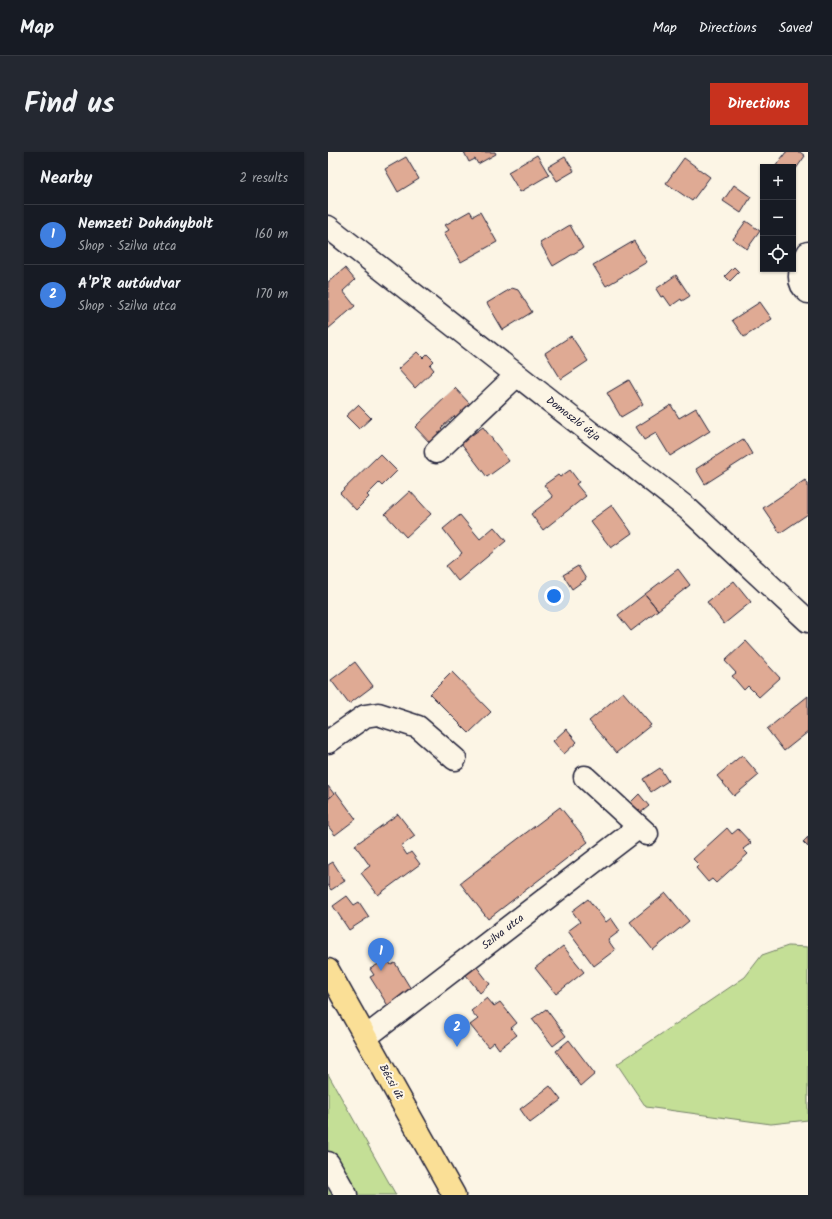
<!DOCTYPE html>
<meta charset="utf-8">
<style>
body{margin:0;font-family:Kalam,sans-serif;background:#242831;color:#f1f3f6}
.controls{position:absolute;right:12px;top:12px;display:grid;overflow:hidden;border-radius:0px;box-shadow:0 1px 3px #0004}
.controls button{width:36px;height:36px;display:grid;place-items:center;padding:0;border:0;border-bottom:1px solid #363941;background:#171b24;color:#f1f3f6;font:20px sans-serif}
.you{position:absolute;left:226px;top:444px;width:14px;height:14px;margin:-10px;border:3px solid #fff;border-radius:50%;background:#1a73e8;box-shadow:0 0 0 6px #1a73e833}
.badge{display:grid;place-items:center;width:26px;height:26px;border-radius:50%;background:#c8321e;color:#fff;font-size:13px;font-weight:700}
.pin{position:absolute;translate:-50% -33px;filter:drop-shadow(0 1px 2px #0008)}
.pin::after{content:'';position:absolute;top:21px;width:14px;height:12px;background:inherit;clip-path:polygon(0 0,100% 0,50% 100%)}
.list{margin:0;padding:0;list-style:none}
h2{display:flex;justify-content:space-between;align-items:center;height:52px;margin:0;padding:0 16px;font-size:17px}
h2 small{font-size:13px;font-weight:400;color:#9ea1a6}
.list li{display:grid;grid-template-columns:26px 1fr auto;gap:12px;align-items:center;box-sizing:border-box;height:60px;padding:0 16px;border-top:1px solid #363941}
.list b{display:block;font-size:15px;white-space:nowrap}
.list p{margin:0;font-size:13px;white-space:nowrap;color:#9ea1a6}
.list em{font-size:13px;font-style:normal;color:#9ea1a6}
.icon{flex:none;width:22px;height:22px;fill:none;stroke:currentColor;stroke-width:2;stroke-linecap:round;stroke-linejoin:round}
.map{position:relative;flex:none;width:480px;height:1043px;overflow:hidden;border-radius:0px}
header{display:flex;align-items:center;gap:24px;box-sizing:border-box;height:56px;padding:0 20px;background:#171b24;border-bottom:1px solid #363941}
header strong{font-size:19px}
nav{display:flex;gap:22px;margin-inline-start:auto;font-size:14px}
.intro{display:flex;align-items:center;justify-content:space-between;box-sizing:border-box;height:96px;padding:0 24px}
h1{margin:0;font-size:28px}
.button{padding:10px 18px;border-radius:0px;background:#c8321e;color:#fff;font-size:14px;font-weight:700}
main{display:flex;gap:24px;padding:0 24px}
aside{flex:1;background:#171b24;border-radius:0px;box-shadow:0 1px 3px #0004}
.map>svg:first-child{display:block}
.green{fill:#c4df96;stroke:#738068}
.building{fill:#dfaa94;stroke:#22223b}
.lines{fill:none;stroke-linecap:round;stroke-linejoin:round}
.minor-casing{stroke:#22223b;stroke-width:25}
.major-casing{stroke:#22223b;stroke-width:25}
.minor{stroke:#fcf5e5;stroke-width:22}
.major{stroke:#fadf96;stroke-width:22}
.labels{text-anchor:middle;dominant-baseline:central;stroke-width:4;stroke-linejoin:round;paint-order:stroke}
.street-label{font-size:11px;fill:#22223b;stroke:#fcf5e5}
</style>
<header>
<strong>Map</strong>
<nav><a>Map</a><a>Directions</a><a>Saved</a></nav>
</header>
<div class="intro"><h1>Find us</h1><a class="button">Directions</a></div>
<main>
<aside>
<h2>Nearby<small>2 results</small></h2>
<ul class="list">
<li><span class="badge" style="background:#3f7fe0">1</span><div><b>Nemzeti Dohánybolt</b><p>Shop · Szilva utca</p></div><em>160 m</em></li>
<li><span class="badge" style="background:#3f7fe0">2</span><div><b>A'P'R autóudvar</b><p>Shop · Szilva utca</p></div><em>170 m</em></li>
</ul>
</aside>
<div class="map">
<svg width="480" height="1043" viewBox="0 0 480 1043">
<rect width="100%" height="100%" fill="#fcf5e5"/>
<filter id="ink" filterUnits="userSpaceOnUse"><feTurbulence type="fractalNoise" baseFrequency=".025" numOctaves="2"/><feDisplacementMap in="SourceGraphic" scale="8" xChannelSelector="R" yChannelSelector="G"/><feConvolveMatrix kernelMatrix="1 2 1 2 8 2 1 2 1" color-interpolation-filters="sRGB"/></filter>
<g filter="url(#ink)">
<path class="green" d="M460,794L480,795V968L443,972L318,955L289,912L417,825L434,803Z
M0,922L68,1043H0Z"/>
<path class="building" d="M136,0H167L168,2L150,12L147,7L141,10Z
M458,0H472L477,4L465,21V15H447Z
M209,3L221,23L192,40L180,20Z
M78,5L91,27L70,40L57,17Z
M237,5L246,19L229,29L220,15Z
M356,6L382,25L364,49L338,31Z
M406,33L423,45L413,61L395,49Z
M142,59L145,64L152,60L169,90L133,110L116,81L121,78L117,73Z
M418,69L432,79L419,97L405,87Z
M242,73L255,96L225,114L212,91Z
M306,89L319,110L278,134L265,113Z
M406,115L411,120L402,129L397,124Z
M17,116L27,128L15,139L27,154L0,177V130Z
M348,123L362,144L354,149L353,147L343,154L336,144L333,145L328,137Z
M184,136L190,138L204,160L175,178L159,151Z
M432,150L444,167L416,185L404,168Z
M243,184L260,209L233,227L217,201Z
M89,200L95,206L99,202L106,209L102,213L106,218L87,236L70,217Z
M301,228L315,252L293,265L279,241Z
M127,236L143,253L128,267L126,264L113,276L116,279L103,292L87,275Z
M30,253L43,266L31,277L18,264Z
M343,253L351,266L368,256L382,279L342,304L328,281L316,288L308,275Z
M155,275L181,309L159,325L133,291Z
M415,287L424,302L377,332L368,317Z
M52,302L69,319L54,334L51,331L39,343L41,345L28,358L12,341Z
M242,318L251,330L248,332L258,344L215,378L203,362L225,345L216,333L230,323L232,325Z
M477,328L480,332V362L452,381L435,356Z
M82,339L103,362L78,385L57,362Z
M284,353L304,381L283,396L262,369Z
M132,363L152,387L166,375L178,389L130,429L118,414L134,401L115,377Z
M250,414L258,427L244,437L235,423Z
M350,417L362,433L330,458L317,442Z
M406,429L423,450L396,472L379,450Z
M317,442L330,458L303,479L290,463Z
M418,489L452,526L431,545L420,534L416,538L404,524L408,521L397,509Z
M27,510L45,534L21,552L3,528Z
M124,520L163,560L141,581L102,542Z
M295,540L323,573L288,601L261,569Z
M480,544V580L456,599L439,577Z
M238,577L249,590L236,602L225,589Z
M414,603L431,623L406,644L389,624Z
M332,616L340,629L323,640L315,627Z
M0,634L6,642L0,647Z
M8,640L28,667L7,683L0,674V647Z
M311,642L321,654L306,666L297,656Z
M232,655L260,690L160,767L132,731Z
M70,662L87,684L73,694L79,703L83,700L92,712L50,743L33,721L42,714L27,693Z
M399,676L404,682L410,677L423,691L415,697L420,702L388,731L384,727L380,730L368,716L371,713L365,707Z
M480,685V695L475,690Z
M5,710L17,729L3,738L0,733V713Z
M338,741L361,769L325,798L302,770Z
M19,744L26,753L31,750L41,765L21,778L5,754Z
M260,747L278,770L283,766L292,779L280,788L287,798L266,814L240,779L252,770L244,759Z
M235,794L256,820L228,842L207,816Z
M59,807L63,813L67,811L86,842L62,857L42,825L46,823L42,817Z
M148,814L162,832L152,841L138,823Z
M159,846L166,854L172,850L189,871L183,876L189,883L171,897L166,890L160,895L142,873L150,867L143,859Z
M218,857L238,884L225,894L204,867Z
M241,888L267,922L253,934L228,899Z
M222,934L233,948L202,971L192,957Z"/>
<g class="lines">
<defs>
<path id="minor" d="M0,75L360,357L480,469
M480,101C473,113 466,129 480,140
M108,300L189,223
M0,590L37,564L50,562L90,575L127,607
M257,625L319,682
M38,885L311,675
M0,1011L18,1043"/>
<path id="major" d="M0,818L126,1043"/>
</defs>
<use href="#minor" class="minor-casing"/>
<use href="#major" class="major-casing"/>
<use href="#minor" class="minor"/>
<use href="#major" class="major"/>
</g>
</g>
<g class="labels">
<g class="street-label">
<text transform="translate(245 267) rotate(38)">Domoszló útja</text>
<text transform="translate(175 780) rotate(-38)">Szilva utca</text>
<text transform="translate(63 930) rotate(61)">Bécsi út</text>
</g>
</g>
</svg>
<div class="controls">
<button>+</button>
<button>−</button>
<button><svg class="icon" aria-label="locate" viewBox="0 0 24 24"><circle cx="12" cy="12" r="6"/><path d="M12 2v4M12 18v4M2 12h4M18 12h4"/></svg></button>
</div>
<div class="you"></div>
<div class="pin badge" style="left:53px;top:819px;background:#3f7fe0">1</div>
<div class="pin badge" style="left:129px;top:895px;background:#3f7fe0">2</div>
</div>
</main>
